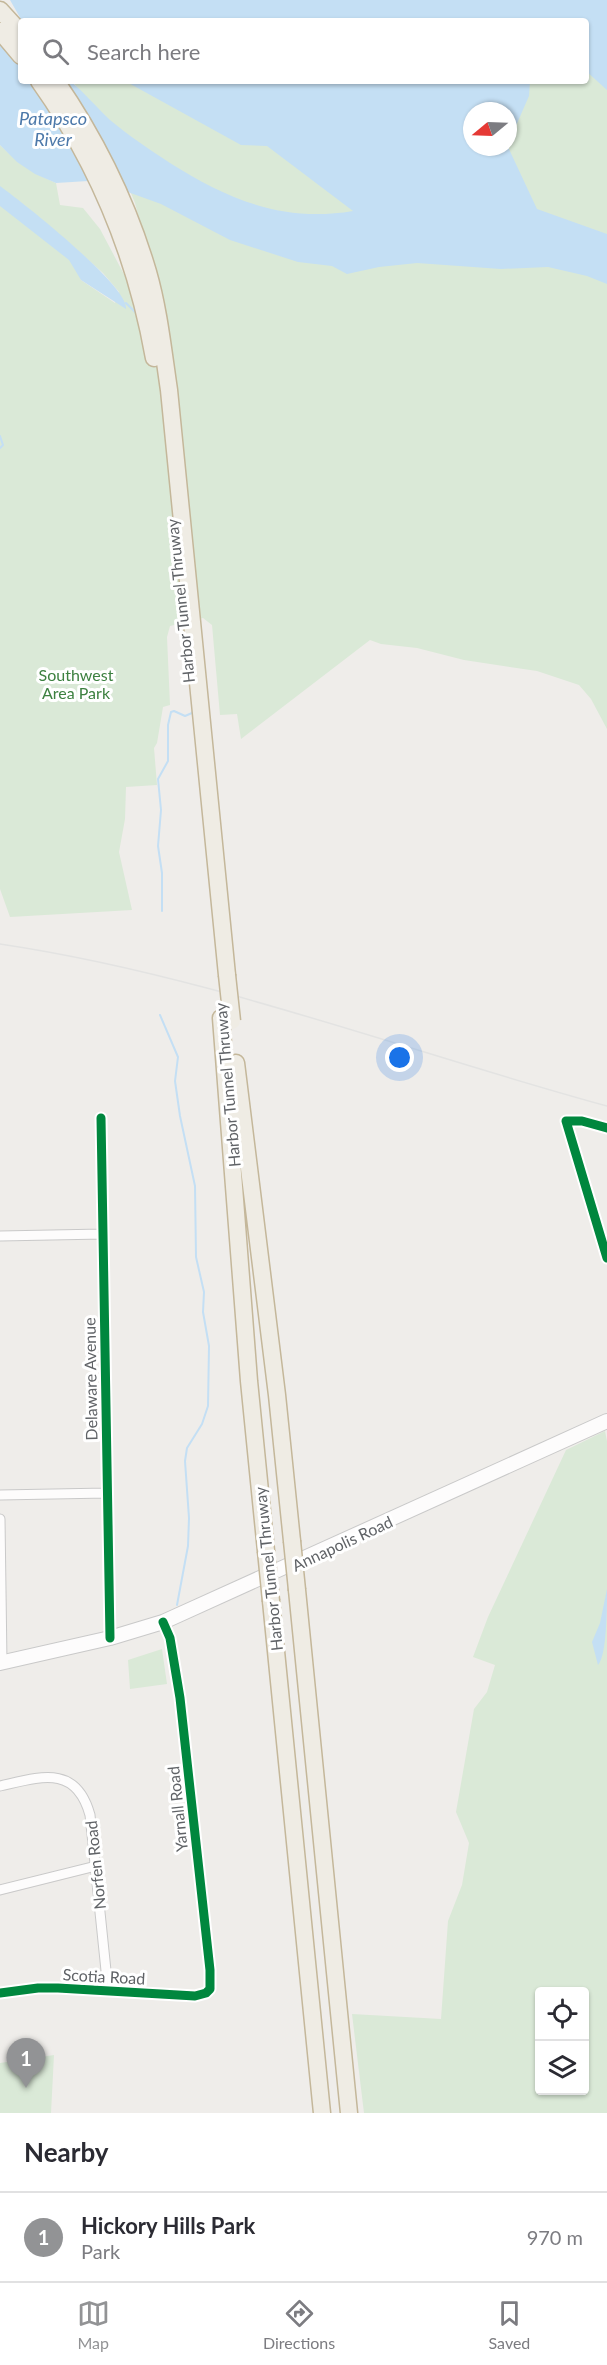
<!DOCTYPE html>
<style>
body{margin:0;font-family:Lato,sans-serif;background:#f7f7f7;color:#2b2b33}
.controls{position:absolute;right:18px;bottom:18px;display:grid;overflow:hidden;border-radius:6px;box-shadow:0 2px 4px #0004}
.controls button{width:54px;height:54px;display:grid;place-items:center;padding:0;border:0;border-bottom:2px solid #e1e1e2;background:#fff;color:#2b2b33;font:30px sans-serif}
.compass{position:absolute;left:463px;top:102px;width:54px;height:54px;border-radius:50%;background:#fff;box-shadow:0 2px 4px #0004;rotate:251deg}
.you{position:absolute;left:400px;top:1058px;width:21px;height:21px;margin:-15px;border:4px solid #fff;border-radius:50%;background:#1a73e8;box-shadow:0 0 0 9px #1a73e833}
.badge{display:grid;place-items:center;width:39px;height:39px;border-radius:50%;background:#929395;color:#fff;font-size:20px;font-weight:700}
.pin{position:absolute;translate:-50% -50px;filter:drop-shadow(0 2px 3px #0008)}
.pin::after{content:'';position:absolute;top:32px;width:21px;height:18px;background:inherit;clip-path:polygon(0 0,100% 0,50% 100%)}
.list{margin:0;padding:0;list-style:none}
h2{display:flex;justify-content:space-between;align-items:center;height:78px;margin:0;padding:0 24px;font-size:26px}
h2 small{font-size:20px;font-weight:400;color:#7c7c81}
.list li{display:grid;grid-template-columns:39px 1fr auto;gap:18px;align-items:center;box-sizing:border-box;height:90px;padding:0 24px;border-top:2px solid #e1e1e2}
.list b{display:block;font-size:22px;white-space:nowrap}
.list p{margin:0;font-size:20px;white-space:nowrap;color:#7c7c81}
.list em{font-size:20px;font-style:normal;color:#7c7c81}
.icon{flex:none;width:33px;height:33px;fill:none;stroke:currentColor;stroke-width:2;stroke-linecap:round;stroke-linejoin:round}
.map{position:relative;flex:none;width:607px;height:2113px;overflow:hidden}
.search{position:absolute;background:#fff;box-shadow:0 2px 4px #0004;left:18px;right:18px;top:18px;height:66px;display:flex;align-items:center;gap:15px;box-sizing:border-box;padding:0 21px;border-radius:6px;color:#7c7c81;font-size:22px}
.sheet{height:168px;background:#fff}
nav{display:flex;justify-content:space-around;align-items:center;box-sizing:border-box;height:84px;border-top:2px solid #e1e1e2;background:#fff;font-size:16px;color:#7c7c81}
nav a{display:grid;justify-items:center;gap:3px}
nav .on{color:#929395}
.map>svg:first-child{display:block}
.green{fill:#dae9d7;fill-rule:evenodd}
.water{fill:#c4dff4}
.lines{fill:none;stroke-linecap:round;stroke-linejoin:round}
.stream{stroke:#c4dff4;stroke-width:2}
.street-casing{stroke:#c9c9c9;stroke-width:11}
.secondary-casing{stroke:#c9c9c9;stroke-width:16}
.highway-casing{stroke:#c4b79a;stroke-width:19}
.street{stroke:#fdfcfc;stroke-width:9}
.secondary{stroke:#fdfcfc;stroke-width:14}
.highway{stroke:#efece4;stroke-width:16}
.tram{stroke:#e3e3e2;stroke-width:1.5}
.highway-bridge-casing{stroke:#c4b79a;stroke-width:19;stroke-linecap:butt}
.highway-bridge{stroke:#efece4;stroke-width:16}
.cycleway-casing{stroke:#fff;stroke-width:13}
.cycleway{stroke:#00873e;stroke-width:9}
.labels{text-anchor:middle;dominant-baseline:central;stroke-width:6;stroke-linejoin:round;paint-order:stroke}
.street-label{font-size:16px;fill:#606367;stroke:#fff}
.park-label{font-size:16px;fill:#3d8140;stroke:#fff}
.water-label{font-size:18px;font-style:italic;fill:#4d79aa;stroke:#fff}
</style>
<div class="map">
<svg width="607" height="2113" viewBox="0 0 607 2113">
<rect width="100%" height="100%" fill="#efedea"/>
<path class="green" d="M607,0V729L591,699L579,685L537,671L464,660L417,648L381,644L370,640L241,739L237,714L220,715L212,625L203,618L170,626L167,637L170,705L163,707L157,743L154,748L157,785L126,787L125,819L119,852L132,910L10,917L0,889V145C17,162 33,173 56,183L60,205L83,208L100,229L136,297L151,266L135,203L111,144L73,81H586V21H32ZM472,111H508V147H472ZM68,242L103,273L119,292L115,303L81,280Z
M605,1431L607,1441V2113H364L352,2014L441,2019L448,1921L462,1885L469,1843L456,1812L474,1709L487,1692L495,1665L473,1657L488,1617L566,1450ZM540,1992H584V2090H540Z
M162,1649L167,1684L130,1689L128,1660Z
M54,2055L51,2113H0V2063Z"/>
<path class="water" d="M10,0H607V90L586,71V21H523L507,19L503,21H22Z
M0,39L21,51V81H70C85,93 96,107 110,120C129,136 149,149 170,163C227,199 283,223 353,211L267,146L241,145L125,81H530L529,96L508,144V111H472V147H508L537,209L607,234V284L587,276L548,267L501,269L417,263L379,267L347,274L332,266L298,262L230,240L161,204L125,191L88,181L56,183L35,174L17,162L0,145Z
M0,186C22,202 129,286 126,309L81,280L69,260L0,206Z
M607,1589C607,1606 607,1656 598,1665L592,1642L600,1623Z"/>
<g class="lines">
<path class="stream" d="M126,303L137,314
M0,436L3,445L0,448
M162,911V873L158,846L161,810L158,779L168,761V725L171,712L174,711L185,716L192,713L193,710
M160,1015L178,1057L175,1081L180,1116L195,1186L196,1257L204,1292L203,1312L209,1346L208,1406L202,1424L187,1448L185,1461L189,1518L188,1546L177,1605"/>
<defs>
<path id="street" d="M101,1118L110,1638
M607,1128L582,1121H566L607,1258
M0,1236L103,1234
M0,1495L107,1493
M0,1519L2,1662
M0,1786C40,1777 76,1764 90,1815L108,1990
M0,1890L96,1866
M0,1993L38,1988H58L195,1996L206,1993L210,1989V1970L180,1698L170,1638L163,1622"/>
<path id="secondary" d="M0,1663L110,1638L163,1622L607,1421"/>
<path id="highway" d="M0,10L21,33
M0,31L21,56
M39,81C98,164 136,257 154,358
M56,81C96,139 128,204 148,272C159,310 163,350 169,390L227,975
M221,1018L249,1381L266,1551
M236,1063L277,1395L292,1541
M297,1590L349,2113
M271,1601L322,2113"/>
</defs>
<use href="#street" class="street-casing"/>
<use href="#secondary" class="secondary-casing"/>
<use href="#highway" class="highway-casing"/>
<use href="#street" class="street"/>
<use href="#secondary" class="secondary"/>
<use href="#highway" class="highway"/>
<path class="tram" d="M0,944C208,975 405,1051 607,1106"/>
<defs>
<path id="highway-bridge" d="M227,975L232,1021
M292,1541L297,1590
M266,1551L271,1601"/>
</defs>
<use href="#highway-bridge" class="highway-bridge-casing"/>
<use href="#highway-bridge" class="highway-bridge"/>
<defs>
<path id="cycleway" d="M101,1118L110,1638
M607,1128L582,1121H566L607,1258
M0,1993L38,1988H58L195,1996L206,1993L210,1989V1970L180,1698L170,1638L163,1622"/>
</defs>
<use href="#cycleway" class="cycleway-casing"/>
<use href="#cycleway" class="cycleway"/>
</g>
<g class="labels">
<g class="street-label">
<text transform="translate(180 601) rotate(-96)">Harbor Tunnel Thruway</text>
<text transform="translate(227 1085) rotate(-95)">Harbor Tunnel Thruway</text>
<text transform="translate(90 1379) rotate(-91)">Delaware Avenue</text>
<text transform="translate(342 1543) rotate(-25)">Annapolis Road</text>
<text transform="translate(268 1569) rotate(-96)">Harbor Tunnel Thruway</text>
<text transform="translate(177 1809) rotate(-96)">Yarnall Road</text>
<text transform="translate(95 1865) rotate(-96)">Norfen Road</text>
<text transform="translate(104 1976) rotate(3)">Scotia Road</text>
</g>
<g class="park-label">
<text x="76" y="674">Southwest<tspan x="76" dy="18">Area Park</tspan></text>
</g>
<g class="water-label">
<text x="53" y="118">Patapsco<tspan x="53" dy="21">River</tspan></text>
</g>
</g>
</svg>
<div class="controls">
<button><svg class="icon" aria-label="locate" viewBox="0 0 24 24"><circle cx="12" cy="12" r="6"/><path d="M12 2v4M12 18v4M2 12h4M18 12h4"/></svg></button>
<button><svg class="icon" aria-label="layers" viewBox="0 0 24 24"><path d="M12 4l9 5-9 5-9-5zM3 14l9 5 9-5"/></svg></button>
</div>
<svg class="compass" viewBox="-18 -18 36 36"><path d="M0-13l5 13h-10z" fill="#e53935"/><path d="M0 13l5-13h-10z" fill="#7c7c81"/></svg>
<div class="you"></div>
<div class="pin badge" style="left:26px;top:2088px">1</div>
<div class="search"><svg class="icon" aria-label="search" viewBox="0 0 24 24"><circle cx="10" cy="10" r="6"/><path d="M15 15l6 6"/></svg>Search here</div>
</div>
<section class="sheet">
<h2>Nearby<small></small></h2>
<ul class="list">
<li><span class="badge">1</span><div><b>Hickory Hills Park</b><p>Park</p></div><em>970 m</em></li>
</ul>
</section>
<nav>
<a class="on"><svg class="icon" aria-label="map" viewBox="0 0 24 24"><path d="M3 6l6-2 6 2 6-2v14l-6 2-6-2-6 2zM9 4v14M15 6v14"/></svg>Map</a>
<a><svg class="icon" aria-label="directions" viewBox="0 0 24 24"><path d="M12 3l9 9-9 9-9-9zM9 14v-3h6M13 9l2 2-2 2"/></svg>Directions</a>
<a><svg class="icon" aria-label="saved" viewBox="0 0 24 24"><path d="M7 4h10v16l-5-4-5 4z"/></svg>Saved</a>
</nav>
